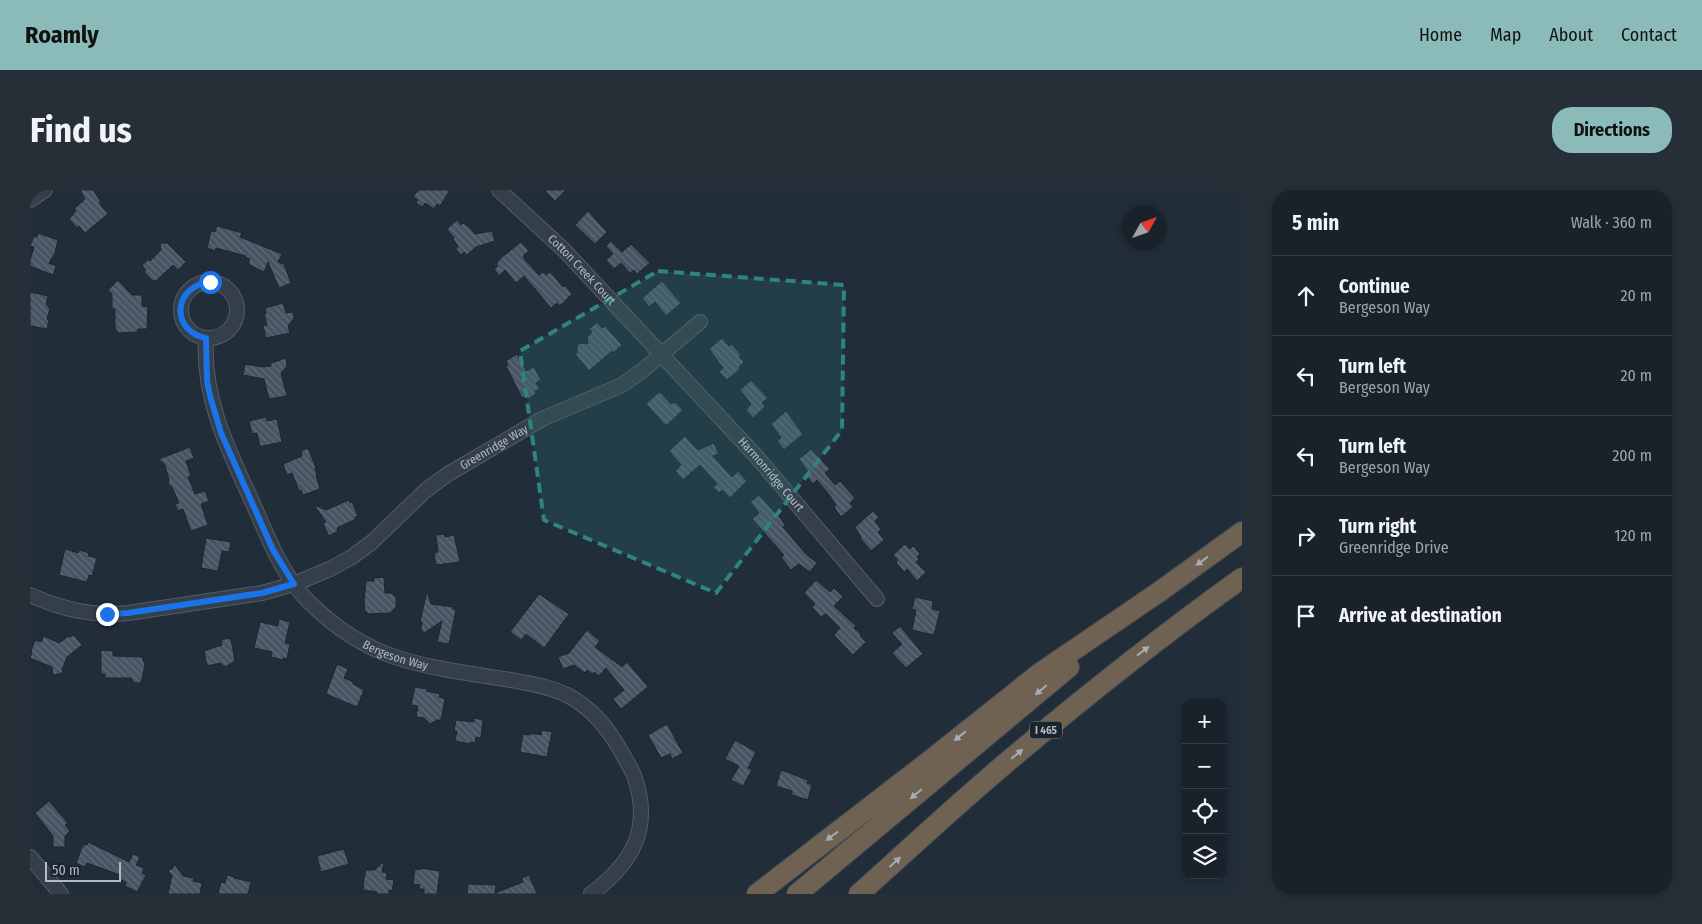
<!DOCTYPE html>
<meta charset="utf-8">
<style>
body{margin:0;font-family:"Fira Sans Condensed",sans-serif;background:#262f37;color:#f1f3f6}
.controls{position:absolute;right:15px;bottom:15px;display:grid;overflow:hidden;border-radius:10px;box-shadow:0 2px 8px #0003}
.controls button{width:45px;height:45px;display:grid;place-items:center;padding:0;border:0;border-bottom:1px solid #373f47;background:#19222b;color:#f1f3f6;font:25px sans-serif}
.compass{position:absolute;left:1092px;top:15px;width:45px;height:45px;border-radius:50%;background:#19222b;box-shadow:0 2px 8px #0003;rotate:50deg}
.scale{position:absolute;left:15px;bottom:12px;width:76px;box-sizing:border-box;padding-left:5px;border:2px solid #b0bac6;border-top:0;font-size:14px;line-height:18px;white-space:nowrap;color:#b0bac6;-webkit-text-stroke:4px #1a242e;paint-order:stroke}
.stop{position:absolute;width:15px;height:15px;margin:-11px;border:4px solid #1a73e8;border-radius:50%;background:#fff}
.stop.end{background:#1a73e8;border-color:#fff;box-shadow:0 1px 5px #0008}
.list{margin:0;padding:0;list-style:none}
h2{display:flex;justify-content:space-between;align-items:center;height:65px;margin:0;padding:0 20px;font-size:21px}
h2 small{font-size:16px;font-weight:400;color:#9fa4a9}
.list li{display:grid;grid-template-columns:32px 1fr auto;gap:15px;align-items:center;box-sizing:border-box;height:80px;padding:0 20px;border-top:1px solid #373f47}
.list b{display:block;font-size:19px;white-space:nowrap}
.list p{margin:0;font-size:16px;white-space:nowrap;color:#9fa4a9}
.list em{font-size:16px;font-style:normal;color:#9fa4a9}
.icon{flex:none;width:28px;height:28px;fill:none;stroke:currentColor;stroke-width:2;stroke-linecap:round;stroke-linejoin:round}
.map{position:relative;flex:none;width:1212px;height:704px;overflow:hidden;border-radius:20px}
header{display:flex;align-items:center;gap:30px;box-sizing:border-box;height:70px;padding:0 25px;background:#8bbbb9;color:#111}
header strong{font-size:24px}
nav{display:flex;gap:28px;margin-inline-start:auto;font-size:18px}
.intro{display:flex;align-items:center;justify-content:space-between;box-sizing:border-box;height:120px;padding:0 30px}
h1{margin:0;font-size:35px}
.button{padding:12px 22px;border-radius:20px;background:#8bbbb9;color:#111;font-size:18px;font-weight:700}
main{display:flex;gap:30px;padding:0 30px}
aside{flex:1;background:#19222b;border-radius:20px;box-shadow:0 2px 8px #0003}
.map>svg:first-child{display:block}
.building{fill:url(#building-back-hatch);stroke:#1c2630}
.lines{fill:none;stroke-linecap:round;stroke-linejoin:round}
.minor-casing{stroke:#535d67;stroke-width:16}
.highway-casing{stroke:#404a54;stroke-width:22}
.minor{stroke:#353f49;stroke-width:14}
.highway{stroke:#6f6252;stroke-width:20}
.oneway{fill:#a6adb5}
.route{stroke:#1a73e8;stroke-width:6}
.marked{fill:#2f8480;fill-opacity:0.2;stroke:#2f8480;stroke-width:4;stroke-dasharray:10 6;stroke-linejoin:round}
.labels{text-anchor:middle;dominant-baseline:central;stroke-width:5;stroke-linejoin:round;paint-order:stroke}
.shield{fill:#1a242e;stroke:#838d98;stroke-width:1}
.shield-label{font-size:11px;font-weight:bold;fill:#b0bac6}
.street-label{font-size:12px;fill:#b0bac6;stroke:#1a242e}
</style>
<header>
<strong>Roamly</strong>
<nav><a>Home</a><a>Map</a><a>About</a><a>Contact</a></nav>
</header>
<div class="intro"><h1>Find us</h1><a class="button">Directions</a></div>
<main>
<div class="map">
<svg width="1212" height="704" viewBox="0 0 1212 704">
<defs>
<pattern id="building-back-hatch" width="6" height="6" patternUnits="userSpaceOnUse" patternTransform="scale(1.25)"><rect width="6" height="6" fill="#475563"/><path d="M-1 5l2 2M0 0l6 6M5-1l2 2" fill="none" stroke="#5f6b78"/></pattern>
</defs>
<rect width="100%" height="100%" fill="#212d39"/>
<path class="building" d="M50,0H63L71,12L69,13L78,24L55,43L49,36L47,38L39,29L46,21L44,19L55,9Z
M388,0H420L410,16L407,14L404,19L395,13L393,17L386,13L388,10L383,7Z
M514,0H536L525,11Z
M558,21L577,42L565,54L545,35Z
M427,30L431,35L433,33L438,36L445,44L462,41L465,51L446,57L437,65L434,62L431,65L426,59L428,56L423,49L424,48L417,39Z
M187,36L212,43L210,47L252,64L248,72L254,74L261,93L249,98L238,72L234,82L218,74L220,69L215,67L216,66L186,58L185,61L177,58L181,41L185,42Z
M8,43L28,50L25,63L19,73L26,76L23,85L0,76V70L4,57L0,56L4,46L7,47Z
M581,51L592,62L601,54L620,73L607,84L604,80L600,83L591,73L584,79L576,70L583,64L576,56Z
M491,52L499,61L493,66L495,70L509,85L513,82L516,85L520,82L533,97L535,95L542,104L530,116L527,113L521,118L494,86L486,93L475,80L469,86L464,79L468,76L466,74L472,67Z
M130,53H137L156,72L148,80L143,75L126,91H123L114,82L116,80L112,75L119,69L120,71L131,60Z
M88,90L102,105H112V116L118,117L117,139H108V142L89,143L85,138V119H82V104L78,100Z
M632,91L651,113L636,126L625,112L619,117L612,108Z
M0,102L18,106L16,114L20,119L17,129L19,130L17,139L0,136Z
M253,113L256,123L263,122L264,128L258,136L260,143L236,148L233,136L237,135L234,124H236L235,118Z
M567,132L572,138L575,136L592,155L583,163L582,161L559,181L545,164L547,163V155L550,153L558,154L557,147L562,142L559,139Z
M692,148L699,156L702,154L711,165L709,167L714,172L709,177L710,179L697,190L689,182L693,178L679,159Z
M487,164L496,181L504,177L511,190L506,193L510,199L505,201L506,204L498,209L497,205L492,208L476,176L478,175L476,171Z
M256,168L257,176L251,183L257,206L239,209L234,189L213,185L215,174L233,177L241,176V173Z
M721,190L738,208L732,213L735,217L723,228L716,220L721,214L710,200Z
M629,202L631,203L641,214L645,212L653,220L636,236L616,214Z
M756,221L773,244L754,260L747,251L751,248L741,234Z
M236,227L237,231L247,229L252,252L233,256H230L227,243L222,244L219,231Z
M655,246L668,260L684,253L689,264L683,266L702,287L708,281L717,291L700,308L692,300L689,303L683,297L687,294L670,275L653,290L645,281L651,275L639,261Z
M160,257L164,268L156,271L161,286L158,287L165,304L175,301L179,311L171,314L178,335L161,341L153,319L148,321L145,314L149,313L142,297L138,294L139,290L135,275L129,269Z
M278,258L286,278H285L287,285H286L290,299L273,305L271,300L269,301L262,283L257,285L253,274L272,266L271,261Z
M781,259L800,279L795,283L805,295L810,291L825,308L820,313L823,317L811,327L804,317L806,315L801,307L787,290L783,294L776,286L779,283L769,269Z
M729,305L751,329L755,335L753,337L768,355L777,365L787,373L780,382L769,374L761,380L751,367L754,365L722,329L729,323L720,312Z
M319,310L320,313L322,312L328,326L325,327L326,329L307,338L308,341L299,346L293,334L296,332L284,315L296,320Z
M843,321L849,327L845,331L851,340L848,342L854,350L841,361L830,348L831,347L825,337Z
M414,344L415,347L424,345L430,372L406,375L404,363L408,362L406,345Z
M176,348L201,352L199,362L192,361L188,381L171,378Z
M875,354L880,359L883,356L890,364L887,367L889,369L886,372L896,382L887,391L877,379L874,382L866,372L868,370L863,365Z
M35,359L48,363L49,360L59,363L58,366L67,368L62,386L59,385L57,392L29,385Z
M354,387L355,403H361L366,407V417L360,423L337,424V422H335L334,412L336,391H344V388Z
M786,390L800,402L804,398L813,407L804,416L826,436L824,438L831,444L830,446L836,452L823,465L804,445L810,438L796,424L791,427L782,417L785,414L774,403Z
M397,401L401,414L423,417V419L426,420L419,454L407,452L412,431L394,443L391,439L392,432H390Z
M509,404L539,424L514,458L496,444L491,450L480,442Z
M885,407L903,411L902,419L910,421L904,445L882,440L886,420L882,419Z
M249,429L260,432L255,453L260,454L257,469L253,468V470L241,467L242,462L224,458L230,432L248,436Z
M870,436L893,464L876,478L862,463L872,454L862,443Z
M557,440L570,451L565,457L592,477L597,472L618,497L591,519L583,509L594,500L576,478L569,486L564,482L562,484L557,480L555,483L544,475L533,479L528,467L539,463Z
M44,445L52,455L37,467L32,480L33,483L23,485L22,477L0,468L2,462L1,461L5,450L11,452L14,446L29,453L39,446L40,447Z
M199,448V449H201L205,471L195,477L190,473L177,476L174,461L192,455L191,450Z
M71,460L83,461V466L113,467V471L115,474L112,490L110,493H104L101,488H75V484H71Z
M307,474L318,479L314,488L323,492V494L334,500L327,517L296,504Z
M385,497L397,499L396,501L410,504L409,507L415,509L411,530H407L400,534L394,528L386,527L388,516L381,515Z
M444,528L453,530L451,548L446,547L445,553L440,552V554L425,551L427,541H424L426,530L444,532Z
M637,534L653,563L642,569L640,564L631,568L618,545Z
M512,540L522,542L517,567L490,562L493,544L501,545V543L511,545Z
M705,550L726,562L718,578L722,580L713,596L701,590L709,576L695,569Z
M751,580L778,590L777,593L782,595L778,610L762,605V601L746,596Z
M19,611L38,633L35,635L40,641L35,646V657H23V646L5,623Z
M58,652L99,672L103,664L110,667L106,675L114,678L112,683L116,685L107,702L95,696L96,692L88,689L90,685L57,673L55,677L46,673L53,655H57Z
M314,659L319,674L291,682L287,666Z
M354,671L352,682L357,683L356,689L364,690L362,701L359,700V704H347V702L333,700L334,693H333L336,680H345Z
M144,674L153,686L164,688L163,691L172,693L170,704H138L142,685L138,681L143,678Z
M390,678L410,681L407,704H394V699H389L390,695L383,694L385,679L390,680Z
M197,685L205,687L204,688L221,692L218,704H188L191,692L195,693Z
M499,685L507,704H437L438,694L466,695L465,703L493,692L492,688Z"/>
<g class="lines">
<defs>
<g id="minor">
<path id="s1" d="M469,0L534,60L726,266L847,409"/>
<path d="M0,10L15,0"/>
<circle cx="179" cy="120" r="28"/>
<path id="s2" d="M176,148C172,210 200,263 225,318C239,350 252,384 277,410C302,435 331,456 365,467C401,479 444,484 481,490C500,494 519,496 537,505C562,518 578,538 592,563C596,571 602,579 605,588C622,640 602,673 561,704"/>
<path id="s3" d="M0,405C32,419 63,427 98,423L232,403L264,394L300,379L322,367L342,352L395,301L418,284L512,229L592,195L613,180L670,132"/>
<path d="M0,667L31,704"/>
</g>
<path id="highway" d="M727,704L902,569L1010,483L1129,402L1212,342
M767,704L1039,477
M829,704C878,660 926,615 976,573C1053,508 1131,446 1212,388"/>
</defs>
<use href="#minor" class="minor-casing"/>
<use href="#highway" class="highway-casing"/>
<use href="#minor" class="minor"/>
<use href="#highway" class="highway"/>
</g>
<defs><path id="oneway-solid" d="M-6-.8H1V-3.2L6.5 0L1 3.2V.8H-6Z" transform="scale(1.25)"/></defs>
<g class="oneway">
<use href="#oneway-solid" transform="translate(1172 371) rotate(144)"/>
<use href="#oneway-solid" transform="translate(1113 461) rotate(-38)"/>
<use href="#oneway-solid" transform="translate(1011 500) rotate(140)"/>
<use href="#oneway-solid" transform="translate(930 546) rotate(141)"/>
<use href="#oneway-solid" transform="translate(987 564) rotate(-40)"/>
<use href="#oneway-solid" transform="translate(886 604) rotate(140)"/>
<use href="#oneway-solid" transform="translate(802 646) rotate(143)"/>
<use href="#oneway-solid" transform="translate(865 672) rotate(-42)"/>
</g>
<g class="lines">
<path class="route" d="M77,424L98,423L232,403L264,394L243,360L191,243L180,206L177,191L176,148C140,141 143,96 180,92"/>
</g>
<path class="marked" d="M628,81L814,95L812,240L686,403L514,330L490,161Z"/>
<g class="labels">
<rect class="shield" x="1000" y="531.5" width="32" height="17" rx="4"/>
<g class="shield-label">
<text x="1016" y="540">I 465</text>
</g>
<g class="street-label">
<text stroke="none"><textPath href="#s1" startOffset="115">Cotton Creek Court</textPath></text>
<text stroke="none"><textPath href="#s3" startOffset="514">Greenridge Way</textPath></text>
<text stroke="none"><textPath href="#s1" startOffset="394">Harmonridge Court</textPath></text>
<text stroke="none"><textPath href="#s2" startOffset="391">Bergeson Way</textPath></text>
</g>
</g>
</svg>
<div class="controls">
<button>+</button>
<button>−</button>
<button><svg class="icon" aria-label="locate" viewBox="0 0 24 24"><circle cx="12" cy="12" r="6"/><path d="M12 2v4M12 18v4M2 12h4M18 12h4"/></svg></button>
<button><svg class="icon" aria-label="layers" viewBox="0 0 24 24"><path d="M12 4l9 5-9 5-9-5zM3 14l9 5 9-5"/></svg></button>
</div>
<svg class="compass" viewBox="-18 -18 36 36"><path d="M0-13l5 13h-10z" fill="#e53935"/><path d="M0 13l5-13h-10z" fill="#9fa4a9"/></svg>
<div class="scale">50 m</div>
<div class="stop" style="left:180px;top:92px"></div>
<div class="stop end" style="left:77px;top:424px"></div>
</div>
<aside>
<h2>5 min<small>Walk · 360 m</small></h2>
<ul class="list">
<li><svg class="icon" aria-label="ahead" viewBox="0 0 24 24"><path d="M12 20V5M6 11l6-6 6 6"/></svg><div><b>Continue</b><p>Bergeson Way</p></div><em>20 m</em></li>
<li><svg class="icon" aria-label="left" viewBox="0 0 24 24"><path d="M17 20v-9H6M10 6l-5 5 5 5"/></svg><div><b>Turn left</b><p>Bergeson Way</p></div><em>20 m</em></li>
<li><svg class="icon" aria-label="left" viewBox="0 0 24 24"><path d="M17 20v-9H6M10 6l-5 5 5 5"/></svg><div><b>Turn left</b><p>Bergeson Way</p></div><em>200 m</em></li>
<li><svg class="icon" aria-label="right" viewBox="0 0 24 24"><path d="M7 20v-9h11M14 6l5 5-5 5"/></svg><div><b>Turn right</b><p>Greenridge Drive</p></div><em>120 m</em></li>
<li><svg class="icon" aria-label="arrive" viewBox="0 0 24 24"><path d="M6 21V4h12l-3 4 3 4H6"/></svg><div><b>Arrive at destination</b></div></li>
</ul>
</aside>
</main>
